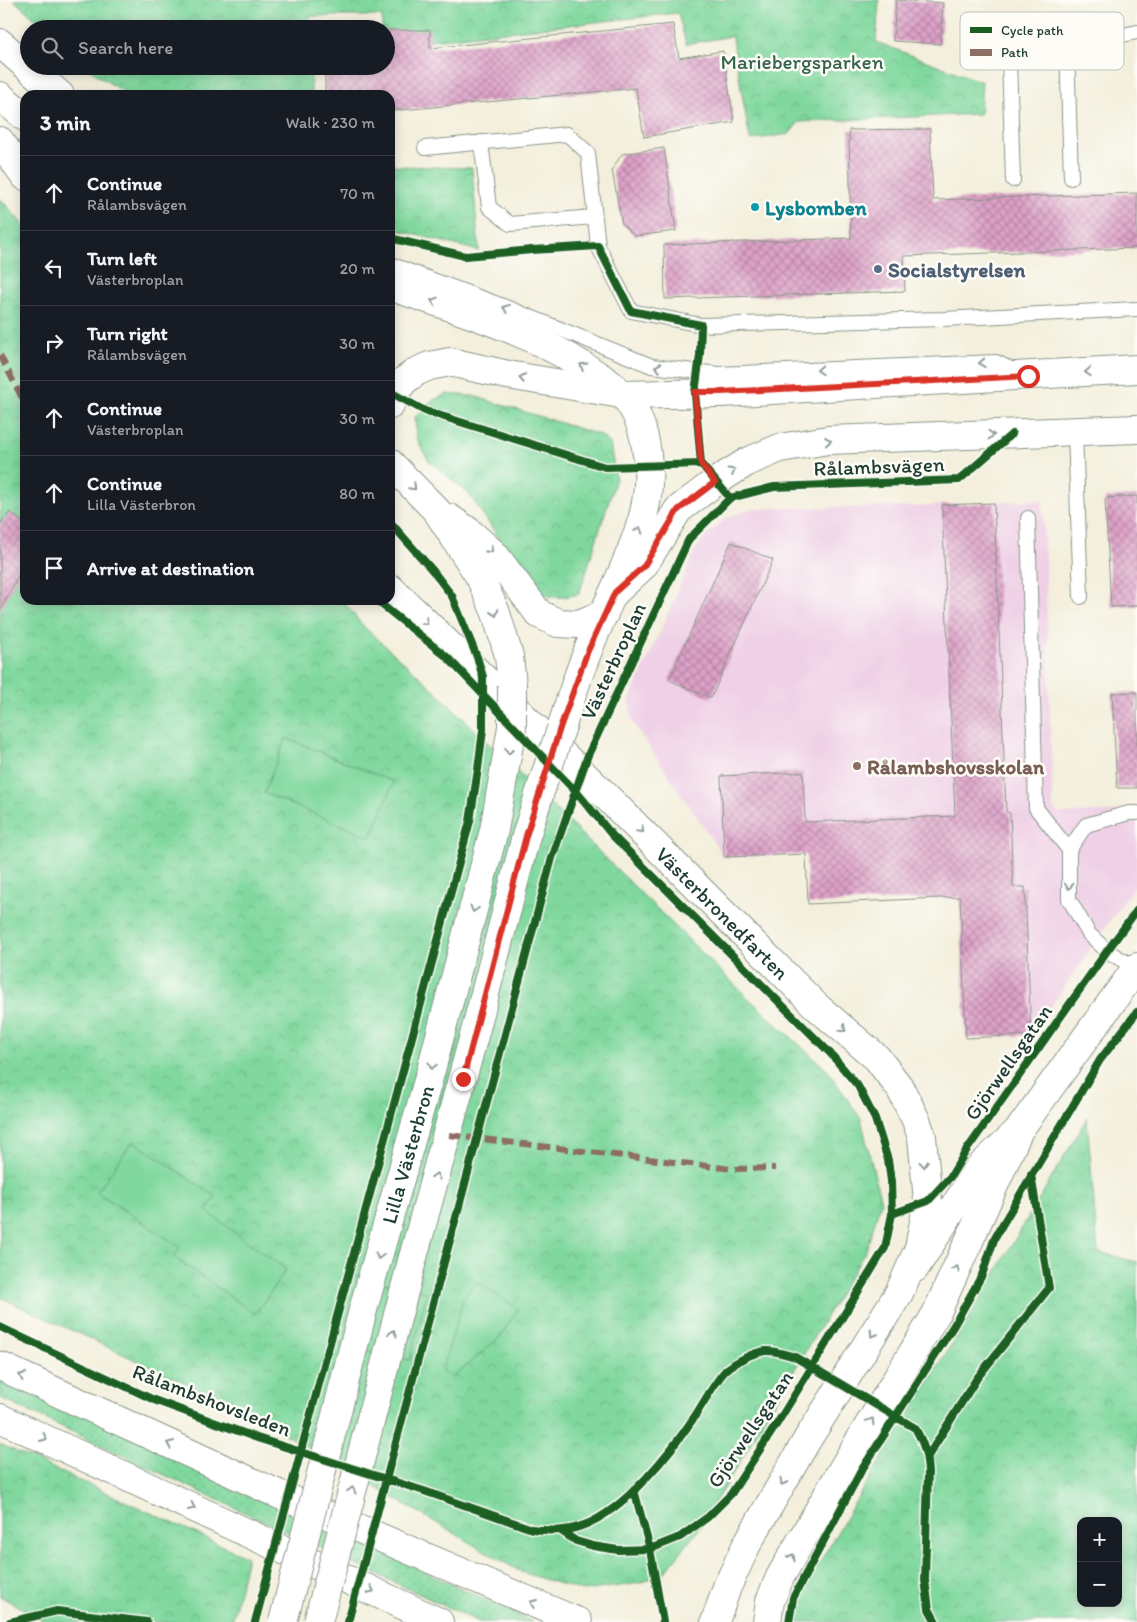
<!DOCTYPE html>
<meta charset="utf-8">
<style>
body{margin:0;font-family:Itim,sans-serif;background:#20242c;color:#f1f3f6}
.controls{position:absolute;right:15px;bottom:15px;display:grid;overflow:hidden;border-radius:10px;box-shadow:0 2px 12px #0003}
.controls button{width:45px;height:45px;display:grid;place-items:center;padding:0;border:0;border-bottom:1px solid #363941;background:#171b24;color:#f1f3f6;font:25px sans-serif}
.stop{position:absolute;width:15px;height:15px;margin:-11px;border:4px solid #d93025;border-radius:50%;background:#fff}
.stop.end{background:#d93025;border-color:#fff;box-shadow:0 1px 5px #0008}
.list{margin:0;padding:0;list-style:none}
h2{display:flex;justify-content:space-between;align-items:center;height:65px;margin:0;padding:0 20px;font-size:21px}
h2 small{font-size:16px;font-weight:400;color:#9ea1a6}
.list li{display:grid;grid-template-columns:32px 1fr auto;gap:15px;align-items:center;box-sizing:border-box;height:75px;padding:0 20px;border-top:1px solid #363941}
.list b{display:block;font-size:19px;white-space:nowrap}
.list p{margin:0;font-size:16px;white-space:nowrap;color:#9ea1a6}
.list em{font-size:16px;font-style:normal;color:#9ea1a6}
.icon{flex:none;width:28px;height:28px;fill:none;stroke:currentColor;stroke-width:2;stroke-linecap:round;stroke-linejoin:round}
.map{position:relative;flex:none;width:1137px;height:1622px;overflow:hidden}
.search{position:absolute;background:#171b24;box-shadow:0 2px 12px #0003;left:20px;top:20px;width:375px;height:55px;display:flex;align-items:center;gap:12px;box-sizing:border-box;padding:0 18px;border-radius:28px;color:#9ea1a6;font-size:19px}
.panel{position:absolute;background:#171b24;box-shadow:0 2px 12px #0003;left:20px;top:90px;width:375px;height:515px;border-radius:15px}
.map>svg:first-child{display:block}
.built{fill:#efd0e6}
.grass{fill:url(#grass-dots);stroke:#508a69}
.park{fill:url(#park-crowns);stroke:#508a69;fill-rule:evenodd}
.pitch{fill:#80d89e;stroke:#508a69}
.building{fill:url(#building-cross-hatch)}
.lines{fill:none;stroke-linecap:round;stroke-linejoin:round}
.service-casing{stroke:#899688;stroke-width:16}
.tertiary-casing{stroke:#899688;stroke-width:30}
.secondary-casing{stroke:#899688;stroke-width:30}
.service{stroke:#fff;stroke-width:14}
.tertiary{stroke:#fff;stroke-width:28}
.secondary{stroke:#fff;stroke-width:28}
.secondary-bridge-casing{stroke:#899688;stroke-width:30;stroke-linecap:butt}
.secondary-bridge{stroke:#fff;stroke-width:28}
.quiet{stroke:#8d6e63;stroke-width:6;stroke-dasharray:12 6;stroke-linecap:butt}
.cycleway-casing{stroke:#fdfcf7;stroke-width:11}
.cycleway{stroke:#1b5e20;stroke-width:8}
.oneway{stroke:#8f9e9a}
.route{stroke:#d93025;stroke-width:6}
.culture-dot{fill:#0f9aa8;stroke:#fdfcf7;stroke-width:2}
.service-dot{fill:#5c6f8a;stroke:#fdfcf7;stroke-width:2}
.education-dot{fill:#8d6e63;stroke:#fdfcf7;stroke-width:2}
.labels{text-anchor:middle;dominant-baseline:central;stroke-width:5;stroke-linejoin:round;paint-order:stroke}
.park-label{font-size:21px;fill:#37644e;stroke:#fdfcf7}
.culture-label{font-size:21px;font-weight:bold;fill:#0d838f;stroke:#fdfcf7;text-anchor:start}
.service-label{font-size:21px;font-weight:bold;fill:#4e5e75;stroke:#fdfcf7;text-anchor:start}
.street-label{font-size:21px;fill:#1f3d34;stroke:#fdfcf7}
.education-label{font-size:21px;font-weight:bold;fill:#785e54;stroke:#fdfcf7;text-anchor:start}
.key{fill:#fdfcf7;stroke:#bac3bc;stroke-width:1}
.key-label{font-size:14px;fill:#1f3d34}
</style>
<div class="map">
<svg width="1137" height="1622" viewBox="0 0 1137 1622">
<defs>
<pattern id="grass-dots" width="8" height="8" patternUnits="userSpaceOnUse" patternTransform="scale(1.25)"><rect width="8" height="8" fill="#80d89e"/><path d="M2 2h.1M6 6h.1" fill="none" stroke="#6eba89" stroke-width="1.8" stroke-linecap="round"/></pattern>
<pattern id="park-crowns" width="20" height="18" patternUnits="userSpaceOnUse" patternTransform="scale(1.25)"><rect width="20" height="18" fill="#80d89e"/><path d="M2 6a3 3 0 1 1 6 0M12 15a3 3 0 1 1 6 0" fill="none" stroke="#6eba89"/></pattern>
<pattern id="building-cross-hatch" width="8" height="8" patternUnits="userSpaceOnUse" patternTransform="scale(1.25)"><rect width="8" height="8" fill="#dea0c8"/><path d="M0 0l8 8M0 8l8-8" fill="none" stroke="#b384a3"/></pattern>
</defs>
<rect width="100%" height="100%" fill="#fdfcf7"/>
<filter id="ink" filterUnits="userSpaceOnUse"><feTurbulence type="fractalNoise" baseFrequency=".02" numOctaves="2"/><feDisplacementMap in="SourceGraphic" scale="10" xChannelSelector="R" yChannelSelector="G"/><feConvolveMatrix kernelMatrix="1 2 1 2 8 2 1 2 1" color-interpolation-filters="sRGB"/></filter>
<filter id="wash" filterUnits="userSpaceOnUse"><feTurbulence type="fractalNoise" baseFrequency=".0096" numOctaves="4" result="noise"/><feDisplacementMap in="SourceGraphic" scale="20" xChannelSelector="R" yChannelSelector="G"/><feGaussianBlur stdDeviation="1.12" result="paint"/><feColorMatrix in="noise" values="0 0 0 0 0 0 0 0 0 0 0 0 0 0 0 0 0 1.4 0 .05"/><feComposite in="paint" operator="in"/></filter>
<g filter="url(#wash)">
<rect width="100%" height="100%" fill="#f3efdc"/>
<path class="built" d="M1043,500L1053,808L1059,814L1137,810V882L1031,1035L966,1038L960,898L808,904L806,855L724,857L633,723L629,702L695,551L708,534L725,519L746,510L773,508L902,507Z"/>
<path class="grass" d="M0,1374L533,1622H479L0,1398Z"/>
<path class="park" d="M14,0H879L876,42L982,82L980,114L799,122L789,134L750,140L732,36L686,44L678,13L386,45V29H382V16H309V29H46Z
M87,66H311V95H128L97,75Z
M390,158L395,166L472,168L479,251L390,228Z
M0,198L25,227V600H342L364,627L429,685L749,999L828,1071L861,1119L881,1202L866,1250L700,1528L665,1572L640,1583L583,1591L521,1572L245,1411L0,1297Z
M447,394L473,396L600,435L610,443L616,479L579,594C559,598 551,600 534,589L468,493L429,461L417,440L415,417L431,401Z
M1087,1118L1098,1252L1137,1262V1622H796L801,1598L817,1567L861,1492L994,1275ZM1081,1521H1118V1603H1081Z
M0,1444L247,1557L232,1622H46L0,1596Z"/>
<path class="pitch" d="M286,738L394,782L371,837L264,793Z
M133,1141L216,1197L206,1211L286,1270L255,1314L174,1257L180,1247L97,1192Z
M350,1275L427,1292L410,1360L337,1344Z
M476,1281L518,1309L499,1338L453,1377L442,1371L463,1300Z"/>
<g id="blocks">
<path class="building" d="M896,0L943,3L940,44L893,41Z
M673,24L679,58L723,51L734,122L644,137L636,88L390,111V95H325V66H386V30H430V48Z
M930,129L933,200L1137,193V248L904,256L905,291L665,299L664,245L851,238L849,130Z
M664,148L676,231L635,236L622,224L612,170L622,154Z
M1137,496V606L1111,607L1105,498Z
M994,503L1006,812L1010,813L1013,887H1025L1031,1035L966,1038L960,897L808,904L806,854L724,857L721,776L803,772L805,822L955,816L942,505Z
M10,512L25,524V562L0,612V524Z
M731,542L773,560L711,698L669,680Z
M1137,692V788H1117L1112,693Z"/>
</g>
</g>
<g filter="url(#ink)">
<use href="#blocks" fill-opacity="0" stroke="#899688" stroke-width="1"/>
<g class="lines">
<defs>
<path id="service" d="M481,142L489,207L510,224L594,217
M425,148L567,134L588,153L598,246L631,311L701,325L943,319L1137,309
M1071,178L1067,47L1137,32
M1013,180L1009,60L1067,47
M390,264L503,306L652,366L718,374L996,362L1015,371
M1075,432L1081,597
M1028,518L1036,808L1069,850
M1136,968L1107,951L1089,934L1069,899V850L1086,825L1129,813H1137"/>
<path id="tertiary" d="M622,395L720,393L1137,369
M615,592L643,566L678,510L715,482L747,462L780,448L828,440L1137,429
M915,1268L979,1168L1019,1130L1137,967
M0,1366L278,1494L578,1622
M0,1418L439,1622
M767,1622L770,1601L780,1577L846,1463L936,1314L1019,1130"/>
<g id="secondary">
<path d="M0,43L60,95"/>
<path d="M0,96L25,117"/>
<path d="M0,141L25,176"/>
<path d="M390,286C455,309 523,328 582,365C596,374 611,383 622,394C651,424 653,483 642,520C628,567 604,608 587,653C577,678 569,703 561,729"/>
<path d="M390,405L393,394L405,380L416,372L429,366L450,362L508,375L621,394"/>
<path d="M390,463L437,511L480,577L496,613L509,656L512,685"/>
<path d="M449,518L468,531L494,554L539,614L558,623L579,624L604,614"/>
<path id="s1" d="M390,588L606,796L816,1006L877,1058L900,1088L916,1120L922,1137L928,1201L919,1248L899,1293L807,1440L747,1544L727,1587L715,1622"/>
<path d="M475,1032L526,836L545,776"/>
</g>
</defs>
<use href="#service" class="service-casing"/>
<use href="#tertiary" class="tertiary-casing"/>
<use href="#secondary" class="secondary-casing"/>
<use href="#service" class="service"/>
<use href="#tertiary" class="tertiary"/>
<use href="#secondary" class="secondary"/>
<defs>
<g id="secondary-bridge">
<path d="M545,776L561,729"/>
<path id="s2" d="M283,1622L364,1306L431,1070L494,830L512,727V685"/>
<path d="M318,1622L412,1261L475,1032"/>
</g>
</defs>
<use href="#secondary-bridge" class="secondary-bridge-casing"/>
<use href="#secondary-bridge" class="secondary-bridge"/>
<path class="quiet" d="M0,355L25,404
M449,1135L732,1169L775,1168"/>
<defs>
<path id="cycleway" d="M390,238L465,256L532,250L598,246L631,311L701,325L700,355L695,393L701,464L730,498
M390,392L425,411L605,467L701,464
M730,498L774,487L959,480L1012,434
M376,600L447,657L580,796L612,835L830,1053L858,1086L875,1119L888,1160L891,1181L892,1214L885,1248L778,1422L731,1494L708,1517L680,1537L650,1549L618,1550L593,1546L576,1541L561,1531
M892,1214L928,1201L951,1176L966,1151L1107,951L1137,910
M0,1327L154,1400L257,1438L424,1491L532,1529C550,1531 567,1532 584,1525C625,1510 671,1452 695,1416C702,1405 718,1377 727,1369C737,1361 752,1353 765,1351C775,1350 785,1354 795,1357L915,1428C924,1443 927,1455 928,1472L925,1580L929,1609L936,1622
M928,1456L977,1378L1049,1288L1031,1174
M634,1490L650,1549L663,1622
M10,1622L57,1611L147,1622
M255,1622L470,821L478,769L483,730V677L477,657L452,596L433,571L390,522
M348,1622L552,858L588,755L689,539L730,498
M789,1622L793,1598L861,1471L954,1325L982,1275L995,1237L1100,1060L1137,1012"/>
</defs>
<use href="#cycleway" class="cycleway-casing"/>
<use href="#cycleway" class="cycleway"/>
</g>
<defs><path id="oneway-chevron" d="M-2-3.5L2.5 0L-2 3.5" fill="none" stroke-width="1.6" stroke-linecap="round" stroke-linejoin="round" transform="scale(1.25)"/></defs>
<g class="oneway">
<use href="#oneway-chevron" transform="translate(434 301) rotate(-161)"/>
<use href="#oneway-chevron" transform="translate(506 308) rotate(-158)"/>
<use href="#oneway-chevron" transform="translate(982 363) rotate(177)"/>
<use href="#oneway-chevron" transform="translate(583 366) rotate(-148)"/>
<use href="#oneway-chevron" transform="translate(658 367) rotate(-171)"/>
<use href="#oneway-chevron" transform="translate(820 370) rotate(177)"/>
<use href="#oneway-chevron" transform="translate(1088 372) rotate(177)"/>
<use href="#oneway-chevron" transform="translate(522 378) rotate(-169)"/>
<use href="#oneway-chevron" transform="translate(991 435) rotate(-2)"/>
<use href="#oneway-chevron" transform="translate(828 441) rotate(-5)"/>
<use href="#oneway-chevron" transform="translate(732 471) rotate(-32)"/>
<use href="#oneway-chevron" transform="translate(413 487) rotate(45)"/>
<use href="#oneway-chevron" transform="translate(639 530) rotate(-72)"/>
<use href="#oneway-chevron" transform="translate(490 550) rotate(44)"/>
<use href="#oneway-chevron" transform="translate(495 613) rotate(70)"/>
<use href="#oneway-chevron" transform="translate(425 622) rotate(44)"/>
<use href="#oneway-chevron" transform="translate(509 751) rotate(99)"/>
<use href="#oneway-chevron" transform="translate(641 830) rotate(45)"/>
<use href="#oneway-chevron" transform="translate(1069 886) rotate(90)"/>
<use href="#oneway-chevron" transform="translate(474 909) rotate(105)"/>
<use href="#oneway-chevron" transform="translate(843 1029) rotate(41)"/>
<use href="#oneway-chevron" transform="translate(432 1066) rotate(105)"/>
<use href="#oneway-chevron" transform="translate(924 1164) rotate(85)"/>
<use href="#oneway-chevron" transform="translate(436 1176) rotate(-74)"/>
<use href="#oneway-chevron" transform="translate(379 1256) rotate(106)"/>
<use href="#oneway-chevron" transform="translate(956 1269) rotate(-66)"/>
<use href="#oneway-chevron" transform="translate(393 1333) rotate(-75)"/>
<use href="#oneway-chevron" transform="translate(873 1334) rotate(122)"/>
<use href="#oneway-chevron" transform="translate(22 1376) rotate(-155)"/>
<use href="#oneway-chevron" transform="translate(871 1421) rotate(-59)"/>
<use href="#oneway-chevron" transform="translate(44 1438) rotate(25)"/>
<use href="#oneway-chevron" transform="translate(170 1444) rotate(-155)"/>
<use href="#oneway-chevron" transform="translate(783 1482) rotate(120)"/>
<use href="#oneway-chevron" transform="translate(352 1490) rotate(-75)"/>
<use href="#oneway-chevron" transform="translate(192 1507) rotate(25)"/>
<use href="#oneway-chevron" transform="translate(792 1557) rotate(-60)"/>
<use href="#oneway-chevron" transform="translate(371 1590) rotate(25)"/>
<use href="#oneway-chevron" transform="translate(533 1603) rotate(-157)"/>
</g>
</g>
<g class="lines" filter="url(#ink)">
<path class="route" d="M463,1079L526,836L560,728L587,653L615,592L644,566L678,510L715,482L701,464L695,392H720L1028,376"/>
</g>
<circle class="culture-dot" cx="755" cy="207" r="5"/>
<circle class="service-dot" cx="878" cy="269" r="5"/>
<circle class="education-dot" cx="857" cy="766" r="5"/>
<g class="labels">
<g class="park-label">
<text x="802" y="61">Mariebergsparken</text>
</g>
<g class="culture-label">
<text x="765" y="207">Lysbomben</text>
</g>
<g class="service-label">
<text x="888" y="269">Socialstyrelsen</text>
</g>
<g class="street-label">
<text transform="translate(879 466) rotate(-2)">Rålambsvägen</text>
<text transform="translate(613 661) rotate(-65)">Västerbroplan</text>
<text stroke="none"><textPath href="#s1" startOffset="465">Västerbronedfarten</textPath></text>
<text transform="translate(1008 1062) rotate(-55)">Gjörwellsgatan</text>
<text stroke="none"><textPath href="#s2" startOffset="484">Lilla Västerbron</textPath></text>
<text transform="translate(212 1400) rotate(21)">Rålambshovsleden</text>
<text transform="translate(750 1429) rotate(-56)">Gjörwellsgatan</text>
</g>
<g class="education-label">
<text x="867" y="766">Rålambshovsskolan</text>
</g>
</g>
<rect x="960" y="12" width="164" height="58" rx="8" class="key"/>
<rect x="970" y="27" width="22" height="6" fill="#1b5e20"/>
<rect x="970" y="49" width="22" height="7" fill="#8d6e63"/>
<g class="key-label">
<text x="1001" y="35">Cycle path</text>
<text x="1001" y="57">Path</text>
</g>
</svg>
<div class="controls">
<button>+</button>
<button>−</button>
</div>
<div class="stop" style="left:1028px;top:376px"></div>
<div class="stop end" style="left:463px;top:1079px"></div>
<div class="search"><svg class="icon" aria-label="search" viewBox="0 0 24 24"><circle cx="10" cy="10" r="6"/><path d="M15 15l6 6"/></svg>Search here</div>
<section class="panel">
<h2>3 min<small>Walk · 230 m</small></h2>
<ul class="list">
<li><svg class="icon" aria-label="ahead" viewBox="0 0 24 24"><path d="M12 20V5M6 11l6-6 6 6"/></svg><div><b>Continue</b><p>Rålambsvägen</p></div><em>70 m</em></li>
<li><svg class="icon" aria-label="left" viewBox="0 0 24 24"><path d="M17 20v-9H6M10 6l-5 5 5 5"/></svg><div><b>Turn left</b><p>Västerbroplan</p></div><em>20 m</em></li>
<li><svg class="icon" aria-label="right" viewBox="0 0 24 24"><path d="M7 20v-9h11M14 6l5 5-5 5"/></svg><div><b>Turn right</b><p>Rålambsvägen</p></div><em>30 m</em></li>
<li><svg class="icon" aria-label="ahead" viewBox="0 0 24 24"><path d="M12 20V5M6 11l6-6 6 6"/></svg><div><b>Continue</b><p>Västerbroplan</p></div><em>30 m</em></li>
<li><svg class="icon" aria-label="ahead" viewBox="0 0 24 24"><path d="M12 20V5M6 11l6-6 6 6"/></svg><div><b>Continue</b><p>Lilla Västerbron</p></div><em>80 m</em></li>
<li><svg class="icon" aria-label="arrive" viewBox="0 0 24 24"><path d="M6 21V4h12l-3 4 3 4H6"/></svg><div><b>Arrive at destination</b></div></li>
</ul>
</section>
</div>
